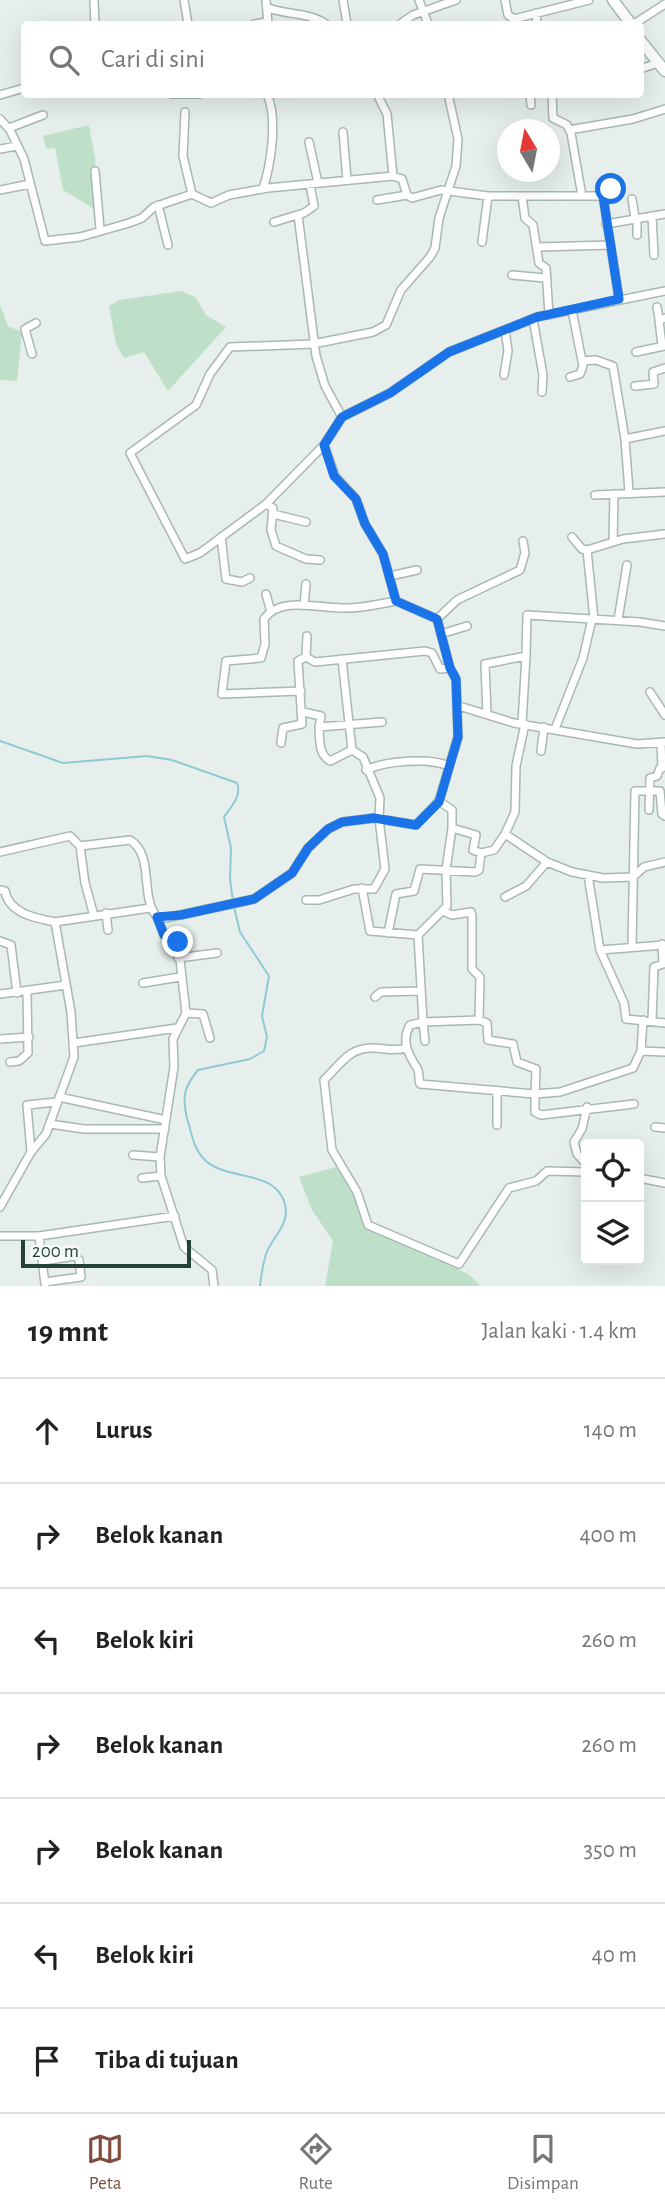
<!DOCTYPE html>
<html lang="id">
<meta charset="utf-8">
<style>
body{margin:0;font-family:"Alegreya Sans",sans-serif;background:#f6f6f6;color:#222}
.controls{position:absolute;right:21px;bottom:21px;display:grid;overflow:hidden;border-radius:7px;box-shadow:0 7px 28px #0002}
.controls button{width:63px;height:63px;display:grid;place-items:center;padding:0;border:0;border-bottom:2px solid #e0e0e0;background:#fff;color:#222;font:35px sans-serif}
.compass{position:absolute;left:497px;top:119px;width:63px;height:63px;border-radius:50%;background:#fff;box-shadow:0 7px 28px #0002;rotate:350deg}
.scale{position:absolute;left:21px;bottom:18px;width:170px;box-sizing:border-box;padding-left:7px;border:4px solid #24423a;border-top:0;font-size:19px;line-height:24px;white-space:nowrap;color:#24423a;-webkit-text-stroke:5px #f7fbf9;paint-order:stroke}
.stop{position:absolute;width:21px;height:21px;margin:-16px;border:5px solid #1a73e8;border-radius:50%;background:#fff}
.stop.end{background:#1a73e8;border-color:#fff;box-shadow:0 2px 7px #0008}
.list{margin:0;padding:0;list-style:none}
h2{display:flex;justify-content:space-between;align-items:center;height:91px;margin:0;padding:0 28px;font-size:30px}
h2 small{font-size:23px;font-weight:400;color:#767676}
.list li{display:grid;grid-template-columns:46px 1fr auto;gap:21px;align-items:center;box-sizing:border-box;height:105px;padding:0 28px;border-top:2px solid #e0e0e0}
.list b{display:block;font-size:26px;white-space:nowrap}
.list em{font-size:23px;font-style:normal;color:#767676}
.icon{flex:none;width:38px;height:38px;fill:none;stroke:currentColor;stroke-width:2;stroke-linecap:round;stroke-linejoin:round}
.map{position:relative;flex:none;width:665px;height:1286px;overflow:hidden}
.search{position:absolute;background:#fff;box-shadow:0 7px 28px #0002;left:21px;right:21px;top:21px;height:77px;display:flex;align-items:center;gap:18px;box-sizing:border-box;padding:0 24px;border-radius:7px;color:#767676;font-size:26px}
.sheet{height:826px;background:#fff}
nav{display:flex;justify-content:space-around;align-items:center;box-sizing:border-box;height:98px;border-top:2px solid #e0e0e0;background:#fff;font-size:19px;color:#767676}
nav a{display:grid;justify-items:center;gap:4px}
nav .on{color:#804e3d}
.map>svg:first-child{display:block}
.green{fill:#bfe0c8}
.lines{fill:none;stroke-linecap:round;stroke-linejoin:round}
.stream{stroke:#8ec9d4;stroke-width:2}
.minor-casing{stroke:#a8b8b2;stroke-width:10}
.secondary-casing{stroke:#a4bbb3;stroke-width:13}
.minor{stroke:#fff;stroke-width:7}
.secondary{stroke:#fff;stroke-width:10}
.route{stroke:#1a73e8;stroke-width:9}
</style>
<div class="map">
<svg width="665" height="1286" viewBox="0 0 665 1286">
<rect width="100%" height="100%" fill="#e6efeb"/>
<path class="green" d="M89,125L95,158L98,211L63,190L55,148L46,149L43,136Z
M181,291L195,297L206,315L226,327L168,391L144,352L124,358L116,344L109,306L119,300Z
M0,304L8,326L22,332L17,381L0,380Z
M336,1167L355,1197L363,1222L375,1232L400,1240L468,1274L481,1286H325L333,1241L312,1210L299,1177Z"/>
<g class="lines">
<path class="stream" d="M0,741L63,763L147,756L172,760L237,783C242,796 231,807 224,817L231,848L230,879L233,901
M234,907L240,932L269,976L262,1016L267,1037L264,1051L250,1059L198,1070C184,1087 182,1097 187,1118C191,1131 193,1147 203,1158C224,1182 272,1168 284,1201C292,1224 273,1235 266,1254C263,1265 261,1275 260,1286"/>
<defs>
<path id="minor" d="M94,0L95,24
M184,0L188,24
M266,0L268,24
M343,0L347,24
M419,0L428,24
M505,0L508,15L514,19L589,0
M268,8C287,15 309,12 326,24
M536,13L537,24
M254,24L267,22
M400,24L413,15L456,0
M634,24L665,4
M640,69L658,63
M171,94H200
M377,94L387,114L393,176
M448,94L458,139L456,166L439,218L435,248L430,257L401,290L386,325L373,332L313,344L230,347L210,374L196,405L130,453L185,559L200,553L266,504L324,445L342,417L390,393L449,352L537,317L665,291
M530,94L531,105
M552,94L553,118L567,125L571,133L582,196
M0,95L24,88
M185,112L183,156L192,194
M0,119L10,130L24,159L45,241L80,237L129,223L142,218L154,207L192,194L211,203L229,195L268,188L393,176L402,179L407,195L412,198L441,190L488,196H603L619,299
M9,128L43,115
M569,130L633,119L665,109
M343,132L347,180
M309,142L318,183
M0,149L17,146
M95,171L100,229
M263,189C271,164 278,119 267,94
M0,190L30,184
M522,196L525,218L533,225L539,263L546,268L549,315
M603,196L604,190L611,189L613,179
M632,199L635,218
M377,200L407,195
M158,205L168,245
M298,215L316,356L325,386L342,417
M652,216L654,255
M637,218V235
M274,222L304,213L314,206L310,185
M606,224L665,214
M482,242L488,196
M538,247L610,245
M512,275L545,278
M657,307L659,319
M533,319L543,375L542,392
M662,346L659,320L665,318
M636,352L664,346
M32,354L25,329L36,323
M582,361L596,360L613,366L625,439
M504,375L508,351L505,330
M570,377L580,374L583,366L572,310
M635,386L654,384L653,372L665,368
M629,492L625,439L665,431
M595,495L665,492
M266,504L273,508L271,530L276,546L306,559L320,560
M273,514L306,522
M221,537L226,579L242,582L250,578
M572,537L582,549L587,550L623,539L665,534
M613,542L614,494
M587,550L594,619
M390,576L417,570
M266,594L271,612
M304,605L306,584
M437,619L457,600L520,570L525,553L523,541
M618,620L627,565
M441,634L467,626
M307,636L306,657L315,662L425,651L432,653L440,669L450,668
M342,659L352,750
M301,691L222,694L226,661L261,658L265,644L264,619C280,596 318,608 342,608C360,609 378,604 396,601
M650,692L665,715
M459,706L514,723L637,744L665,742
M303,712L321,716L319,727L382,722
M487,714L485,664L526,656L527,615L640,622L665,626
M522,723L526,656
M555,729L583,658L592,619
M281,743L283,728L302,724L298,661L306,657
M661,743L662,768
M541,751L544,727
M366,770C385,761 429,757 449,766
M439,801L452,810V828L476,835L473,850L481,853L494,850L505,834L547,862L572,872L603,878L633,877L644,867L665,862
M649,810L650,778L657,776L660,768
M452,828L446,870L447,906L418,935L423,1022L410,1025C401,1041 408,1054 417,1068C420,1072 418,1079 420,1084L535,1094V1112L541,1115L634,1104
M505,834L515,812L516,766L525,724
M80,846L85,883L94,916
M0,852L70,836L80,846L130,840C155,856 139,895 157,917L166,918L254,899L292,873L308,848L328,829L342,822L374,818L416,825L439,801L458,737L456,679L450,668L437,619L396,601L383,554L365,524L356,499L335,476L324,445
M588,875L600,950L624,1003L626,1019L665,1023
M362,888L370,931L418,935
M0,890L5,891C9,913 34,918 55,922L71,1012L74,1057L46,1134L31,1152L0,1207
M505,897L526,886L547,862
M306,900H319L354,889H374L385,869L379,818L380,798L363,757L352,750L330,761C318,754 320,740 319,727
M106,913L108,930
M157,917L164,935L178,942L186,1013L173,1039L174,1067L160,1157L161,1176L184,1247L212,1270L214,1286
M55,922L150,908
M388,933L396,894L414,891L420,869L475,872L479,870L481,853
M0,941L11,945L17,993
M632,946L635,791H660L662,814L665,816
M600,950L664,945
M178,958L217,953
M143,983L180,977
M0,994L66,985
M375,997L381,992L419,991
M186,1013L203,1014L210,1038
M479,1020L487,1023L488,1040L513,1044L517,1062L536,1069L535,1094L560,1092L633,1068L641,1051L643,1020
M652,1021L654,967L663,964L662,944
M0,1039L29,1037
M425,1041L423,1022L479,1020L480,977L472,969V916L471,912L452,915L443,911
M74,1043L177,1028
M406,1048C394,1052 386,1048 373,1048C349,1047 340,1065 324,1080L332,1150L357,1192L368,1225L459,1264L509,1188L536,1181L547,1171L586,1172
M641,1051L665,1052
M10,1062L19,1061L28,1053L27,992
M59,1097L166,1120
M50,1124L84,1129H165
M497,1125V1091
M655,1127L665,1128
M31,1152L27,1105L57,1102
M133,1155L160,1157
M586,1164L577,1154L574,1142L582,1129L587,1107
M142,1178L161,1176
M639,1178L665,1183
M0,1236H39L175,1216
M39,1236L45,1284
M43,1261L75,1256
M45,1282L81,1277L79,1260"/>
<path id="secondary" d="M613,0L631,24
M640,40L665,71"/>
</defs>
<use href="#minor" class="minor-casing"/>
<use href="#secondary" class="secondary-casing"/>
<use href="#minor" class="minor"/>
<use href="#secondary" class="secondary"/>
</g>
<g class="lines">
<path class="route" d="M178,942L164,935L157,917L181,915L254,899L292,873L308,848L328,829L342,822L374,818L416,825L439,802L458,737L456,679L450,668L437,619L396,601L383,554L365,524L356,499L334,476L324,445L342,417L390,393L449,352L537,317L619,299L603,196L604,191L611,189"/>
</g>
</svg>
<div class="controls">
<button><svg class="icon" aria-label="locate" viewBox="0 0 24 24"><circle cx="12" cy="12" r="6"/><path d="M12 2v4M12 18v4M2 12h4M18 12h4"/></svg></button>
<button><svg class="icon" aria-label="layers" viewBox="0 0 24 24"><path d="M12 4l9 5-9 5-9-5zM3 14l9 5 9-5"/></svg></button>
</div>
<svg class="compass" viewBox="-18 -18 36 36"><path d="M0-13l5 13h-10z" fill="#e53935"/><path d="M0 13l5-13h-10z" fill="#767676"/></svg>
<div class="scale">200 m</div>
<div class="stop" style="left:611px;top:189px"></div>
<div class="stop end" style="left:178px;top:942px"></div>
<div class="search"><svg class="icon" aria-label="search" viewBox="0 0 24 24"><circle cx="10" cy="10" r="6"/><path d="M15 15l6 6"/></svg>Cari di sini</div>
</div>
<section class="sheet">
<h2>19 mnt<small>Jalan kaki · 1.4 km</small></h2>
<ul class="list">
<li><svg class="icon" aria-label="ahead" viewBox="0 0 24 24"><path d="M12 20V5M6 11l6-6 6 6"/></svg><div><b>Lurus</b></div><em>140 m</em></li>
<li><svg class="icon" aria-label="right" viewBox="0 0 24 24"><path d="M7 20v-9h11M14 6l5 5-5 5"/></svg><div><b>Belok kanan</b></div><em>400 m</em></li>
<li><svg class="icon" aria-label="left" viewBox="0 0 24 24"><path d="M17 20v-9H6M10 6l-5 5 5 5"/></svg><div><b>Belok kiri</b></div><em>260 m</em></li>
<li><svg class="icon" aria-label="right" viewBox="0 0 24 24"><path d="M7 20v-9h11M14 6l5 5-5 5"/></svg><div><b>Belok kanan</b></div><em>260 m</em></li>
<li><svg class="icon" aria-label="right" viewBox="0 0 24 24"><path d="M7 20v-9h11M14 6l5 5-5 5"/></svg><div><b>Belok kanan</b></div><em>350 m</em></li>
<li><svg class="icon" aria-label="left" viewBox="0 0 24 24"><path d="M17 20v-9H6M10 6l-5 5 5 5"/></svg><div><b>Belok kiri</b></div><em>40 m</em></li>
<li><svg class="icon" aria-label="arrive" viewBox="0 0 24 24"><path d="M6 21V4h12l-3 4 3 4H6"/></svg><div><b>Tiba di tujuan</b></div></li>
</ul>
</section>
<nav>
<a class="on"><svg class="icon" aria-label="map" viewBox="0 0 24 24"><path d="M3 6l6-2 6 2 6-2v14l-6 2-6-2-6 2zM9 4v14M15 6v14"/></svg>Peta</a>
<a><svg class="icon" aria-label="directions" viewBox="0 0 24 24"><path d="M12 3l9 9-9 9-9-9zM9 14v-3h6M13 9l2 2-2 2"/></svg>Rute</a>
<a><svg class="icon" aria-label="saved" viewBox="0 0 24 24"><path d="M7 4h10v16l-5-4-5 4z"/></svg>Disimpan</a>
</nav>
